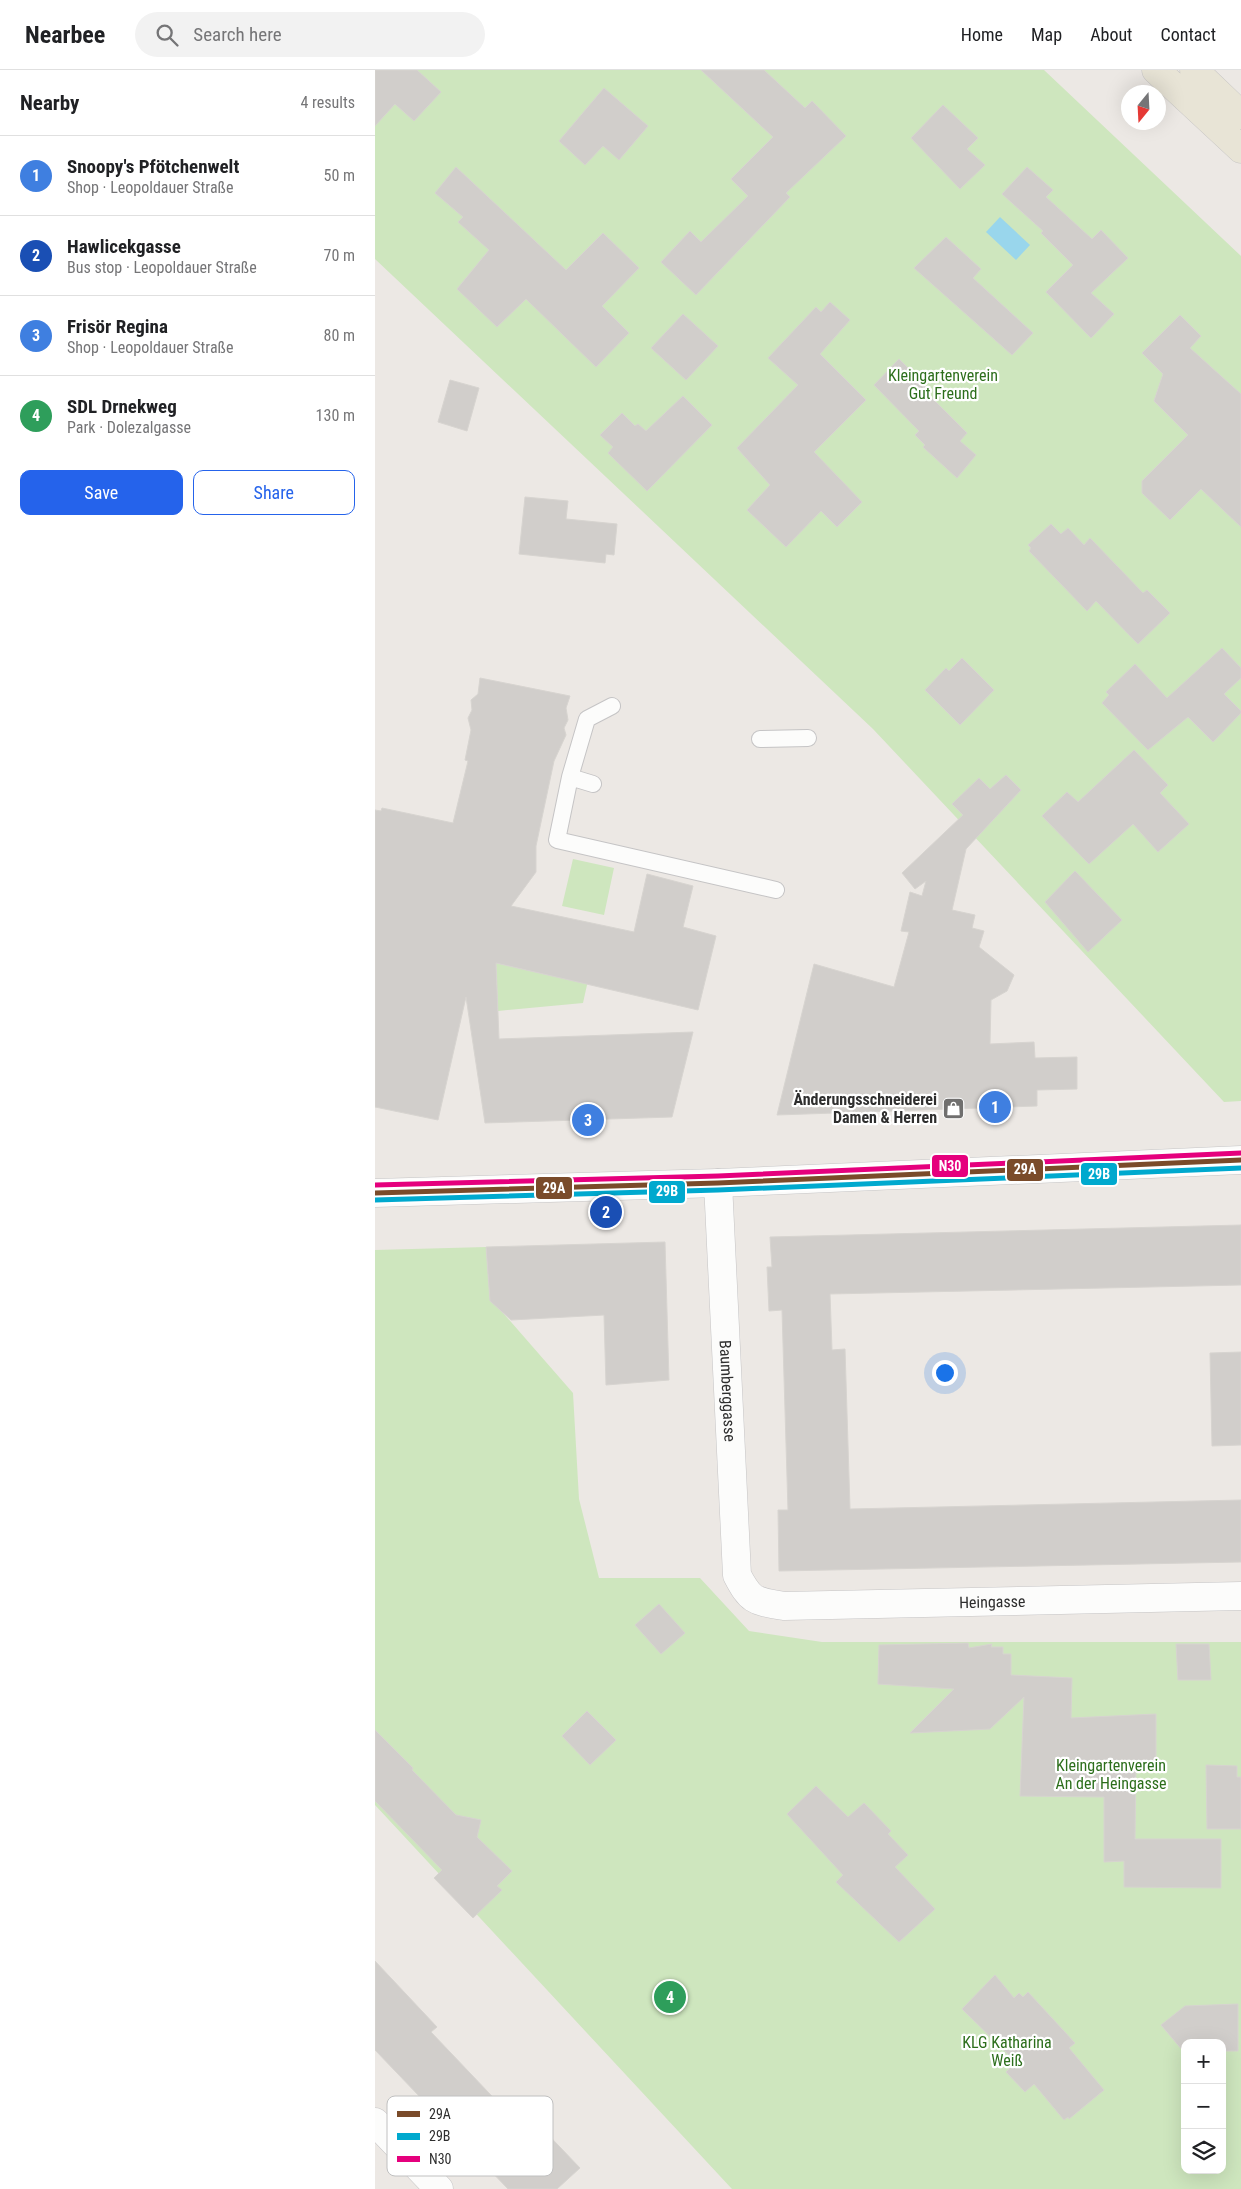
<!DOCTYPE html>
<meta charset="utf-8">
<style>
body{margin:0;font-family:"Roboto Condensed",sans-serif;background:#f2f2f2;color:#202124}
.controls{position:absolute;right:15px;bottom:15px;display:grid;overflow:hidden;border-radius:10px;box-shadow:0 5px 20px #0002}
.controls button{width:45px;height:45px;display:grid;place-items:center;padding:0;border:0;border-bottom:1px solid #e0e0e0;background:#fff;color:#202124;font:25px sans-serif}
.compass{position:absolute;left:746px;top:15px;width:45px;height:45px;border-radius:50%;background:#fff;box-shadow:0 5px 20px #0002;rotate:198deg}
.you{position:absolute;left:569px;top:1302px;width:18px;height:18px;margin:-12px;border:4px solid #fff;border-radius:50%;background:#1a73e8;box-shadow:0 0 0 8px #1a73e833}
.badge{display:grid;place-items:center;width:32px;height:32px;border-radius:50%;background:#2563eb;color:#fff;font-size:16px;font-weight:700}
.pin{position:absolute;translate:-50% -50%;border:2px solid #fff;box-shadow:0 1px 5px #0006}
.list{margin:0;padding:0;list-style:none}
h2{display:flex;justify-content:space-between;align-items:center;height:65px;margin:0;padding:0 20px;font-size:21px}
h2 small{font-size:16px;font-weight:400;color:#757577}
.list li{display:grid;grid-template-columns:32px 1fr auto;gap:15px;align-items:center;box-sizing:border-box;height:80px;padding:0 20px;border-top:1px solid #e0e0e0}
.list b{display:block;font-size:19px;white-space:nowrap}
.list p{margin:0;font-size:16px;white-space:nowrap;color:#757577}
.list em{font-size:16px;font-style:normal;color:#757577}
.actions{display:flex;gap:10px;padding:15px 20px}
.actions a{flex:1;padding:11px 0;border:1px solid #2563eb;border-radius:10px;text-align:center;font-size:18px;color:#2563eb}
.actions .main{background:#2563eb;color:#fff}
.icon{flex:none;width:28px;height:28px;fill:none;stroke:currentColor;stroke-width:2;stroke-linecap:round;stroke-linejoin:round}
.map{position:relative;flex:none;width:866px;height:2119px;overflow:hidden}
header{display:flex;align-items:center;gap:30px;box-sizing:border-box;height:70px;padding:0 25px;background:#fff;border-bottom:1px solid #e0e0e0}
header strong{font-size:24px}
nav{display:flex;gap:28px;margin-inline-start:auto;font-size:18px}
.search{width:350px;height:45px;background:#f2f2f2;display:flex;align-items:center;gap:12px;box-sizing:border-box;padding:0 18px;border-radius:28px;color:#757577;font-size:19px}
main{display:flex}
aside{flex:1;background:#fff}
.map>svg:first-child{display:block}
.green{fill:#cee6be;fill-rule:evenodd}
.water{fill:#99d6ec}
.building{fill:#d1cecb;stroke:#d7d4d0}
.lines{fill:none;stroke-linecap:round;stroke-linejoin:round}
.service-casing{stroke:#c5c4c5;stroke-width:18}
.minor-casing{stroke:#c5c4c5;stroke-width:29}
.secondary-casing{stroke:#c5c4c5;stroke-width:29}
.primary-casing{stroke:#c6c5c4;stroke-width:29}
.service{stroke:#fcfcfb;stroke-width:16}
.minor{stroke:#fcfcfb;stroke-width:28}
.secondary{stroke:#fcfcfb;stroke-width:28}
.primary{stroke:#e8e4d6;stroke-width:28}
.bus-1-casing{stroke:#fff;stroke-width:9}
.bus-2-casing{stroke:#fff;stroke-width:9}
.bus-3-casing{stroke:#fff;stroke-width:9}
.bus-1{stroke:#7a4b2a;stroke-width:5}
.bus-2{stroke:#00a9ce;stroke-width:5}
.bus-3{stroke:#e5007d;stroke-width:5}
.labels{text-anchor:middle;dominant-baseline:central;stroke-width:4.5;stroke-linejoin:round;paint-order:stroke}
.park-label{font-size:16px;fill:#2c6e1b;stroke:#fff}
.poi-label{font-size:16px;font-weight:bold;fill:#2e2e2e;stroke:#fff;text-anchor:end}
.street-label{font-size:16px;fill:#2e2e2e;stroke:#fff}
.key{fill:#fff;stroke:#c0c0c0;stroke-width:1}
.key-label{font-size:14px;fill:#2e2e2e}
.line-badge{stroke:#fff;stroke-width:2}
.badge-label{font-size:14px;text-anchor:middle;font-weight:bold;fill:#fff}
</style>
<header>
<strong>Nearbee</strong>
<div class="search"><svg class="icon" aria-label="search" viewBox="0 0 24 24"><circle cx="10" cy="10" r="6"/><path d="M15 15l6 6"/></svg>Search here</div>
<nav><a>Home</a><a>Map</a><a>About</a><a>Contact</a></nav>
</header>
<main>
<aside>
<h2>Nearby<small>4 results</small></h2>
<ul class="list">
<li><span class="badge" style="background:#3f7fe0">1</span><div><b>Snoopy's Pfötchenwelt</b><p>Shop · Leopoldauer Straße</p></div><em>50 m</em></li>
<li><span class="badge" style="background:#1a4fb4">2</span><div><b>Hawlicekgasse</b><p>Bus stop · Leopoldauer Straße</p></div><em>70 m</em></li>
<li><span class="badge" style="background:#3f7fe0">3</span><div><b>Frisör Regina</b><p>Shop · Leopoldauer Straße</p></div><em>80 m</em></li>
<li><span class="badge" style="background:#2e9e5b">4</span><div><b>SDL Drnekweg</b><p>Park · Dolezalgasse</p></div><em>130 m</em></li>
</ul>
<div class="actions"><a class="main">Save</a><a>Share</a></div>
</aside>
<div class="map">
<svg width="866" height="2119" viewBox="0 0 866 2119">
<rect width="100%" height="100%" fill="#ece8e4"/>
<path class="green" d="M0,0H669L866,186V1031L849,1032L498,659L0,189Z
M198,789L239,798L229,845L187,836Z
M208,851L225,856L208,933L123,941L121,893L196,910Z
M111,1177L115,1228L198,1323L204,1429L224,1508H325L374,1561L447,1572H866V2119H357L0,1735V1180ZM810,1973H847V2100H810Z"/>
<path class="water" d="M625,147L655,175L641,190L611,162Z"/>
<path class="building" d="M0,0H42L66,22L39,51L20,34L0,56Z
M326,0H389L430,38L437,31L471,66L411,123L415,127L321,225L286,192L315,161L326,172L373,126L356,109L398,67Z
M229,18L273,56L244,90L228,76L210,95L184,71Z
M568,35L603,68L592,79L610,95L585,119L536,68Z
M81,97L191,200L228,163L264,198L227,236L254,263L221,297L151,229L122,257L82,219L114,180L83,152L88,147L60,123Z
M652,97L678,120L671,127L717,169L726,160L753,188L716,223L739,244L716,268L671,222L698,195L666,163L668,161L627,124Z
M571,167L606,199L598,208L658,263L637,285L539,198Z
M455,232L475,250L445,284L491,330L439,382L487,432L462,457L446,441L411,477L372,440L395,415L362,378L423,315L393,288L441,237L446,242Z
M308,244L343,276L311,310L276,278Z
M805,245L826,266L815,278L866,324V457L826,419L795,450L767,423V411L813,365L779,331L788,304L767,283Z
M524,289L556,321L553,324L592,363L585,371L601,385L582,408L548,377L550,375L540,365L544,361L499,315Z
M75,310L104,318L92,361L63,352Z
M308,326L337,355L272,421L233,383L238,377L225,365L247,343L260,356L263,354L271,361Z
M150,427L193,431L191,449L242,454L239,485L231,484L230,493L144,484Z
M676,454L686,464L693,458L709,475L715,468L768,523L772,520L795,543L763,574L721,531L712,541L654,481L656,478L653,475Z
M847,578L866,598V608L849,624L866,641V643L838,672L813,647L773,680L727,633L734,625L731,622L760,594L792,628Z
M587,588L619,620L585,655L550,620L571,598L574,601Z
M105,608L195,626L191,638L193,650L189,658L191,665L179,691L161,776V802L136,836L259,862L272,804L318,816L308,857L341,866L323,940L121,893L124,969L318,962L297,1047L110,1053L91,927L63,1050L0,1037V740L6,741L7,738L78,753L93,691L90,690L96,660L93,648L97,640L96,630L103,624Z
M759,680L793,715L785,723L814,754L783,782L758,754L714,794L667,746L692,722L703,732Z
M631,705L646,720L591,779L577,840L600,845L597,858L609,861L604,877L639,905L632,921L616,930L615,974L659,972L660,988L702,987V1019L662,1020V1036L402,1045L439,894L519,917L534,862L526,861L535,822L547,826L551,811L540,819L527,803L588,745L577,734L604,708L615,719Z
M700,801L747,850L713,882L670,832Z
M866,1155V1215L455,1224L457,1280L470,1279L475,1439L866,1430V1492L404,1501L403,1440H413L407,1240L394,1241L392,1197H397L395,1167Z
M290,1172L294,1310L231,1315L229,1245L136,1250L115,1231L111,1177Z
M866,1282V1375L837,1376L835,1283Z
M284,1534L310,1563L286,1584L260,1555Z
M593,1573L594,1578L617,1574L616,1577H628V1584H636V1605L697,1608L696,1648L781,1644V1696H761L760,1769H846V1818L749,1817V1791L729,1792V1727L645,1726L649,1627L615,1659L535,1663L579,1619L503,1614L504,1575Z
M801,1574H834L836,1610H803Z
M212,1641L241,1670L215,1695L187,1666Z
M0,1660L38,1698L37,1700L81,1745L106,1750L102,1767L137,1801L122,1816L127,1820L98,1848L59,1808L67,1800L0,1731Z
M831,1695L862,1696V1707H866V1759H832Z
M441,1716L473,1747L489,1733L516,1761L513,1764L533,1785L520,1797L560,1839L524,1872L461,1812L468,1805L412,1744Z
M0,1891L62,1957L56,1962L152,2063L162,2053L205,2098L182,2119H133L0,1980Z
M620,1905L639,1928L644,1923L648,1927L653,1922L700,1973L694,1978L729,2020L694,2049L693,2047L689,2050L659,2014L650,2022L631,2002L641,1992L587,1939Z
M863,1934V1981H847V1973H810V1981H808L786,1955L810,1936Z"/>
<g class="lines">
<defs>
<path id="service" d="M385,669L433,668
M195,707L182,770L401,820
M218,714L195,707L212,649L237,636"/>
<g id="minor">
<path id="s1" d="M343,1113L362,1505C376,1532 380,1531 409,1536L866,1526"/>
<path d="M0,2052L64,2119"/>
</g>
<path id="secondary" d="M0,1123L343,1113L866,1090"/>
<path id="primary" d="M781,0L866,79
M819,0L866,45"/>
</defs>
<use href="#service" class="service-casing"/>
<use href="#minor" class="minor-casing"/>
<use href="#secondary" class="secondary-casing"/>
<use href="#primary" class="primary-casing"/>
<use href="#service" class="service"/>
<use href="#minor" class="minor"/>
<use href="#secondary" class="secondary"/>
<use href="#primary" class="primary"/>
<defs>
<path id="bus-1" d="M0,1123L343,1113L866,1090"/>
<path id="bus-2" d="M0,1130L343,1120L866,1098"/>
<path id="bus-3" d="M0,1115L343,1106L866,1083"/>
</defs>
<use href="#bus-1" class="bus-1-casing"/>
<use href="#bus-2" class="bus-2-casing"/>
<use href="#bus-3" class="bus-3-casing"/>
<use href="#bus-1" class="bus-1"/>
<use href="#bus-2" class="bus-2"/>
<use href="#bus-3" class="bus-3"/>
</g>
<defs>
<symbol id="shop-square" viewBox="-11 -11 22 22"><rect x="-9" y="-9" width="18" height="18" rx="4" fill="#706f6e" stroke="#fff"/><path d="M-5-2.5h2.3a2.7 3.5 0 0 1 5.4 0H5L5.5 6h-11ZM-1.5-2.5h3a1.5 2.3 0 0 0-3 0Z" fill="#fff"/></symbol>
</defs>
<g fill-rule="evenodd">
<use href="#shop-square" x="566" y="1026" width="25" height="25"/>
</g>
<g class="labels">
<g class="park-label">
<text x="568" y="305">Kleingartenverein<tspan x="568" dy="18">Gut Freund</tspan></text>
<text x="736" y="1695">Kleingartenverein<tspan x="736" dy="18">An der Heingasse</tspan></text>
<text x="632" y="1972">KLG Katharina<tspan x="632" dy="18">Weiß</tspan></text>
</g>
<g class="poi-label">
<text x="562" y="1029">Änderungsschneiderei<tspan x="562" dy="18">Damen &amp; Herren</tspan></text>
</g>
<g class="street-label">
<text stroke="none"><textPath href="#s1" startOffset="208">Baumberggasse</textPath></text>
<text stroke="none"><textPath href="#s1" startOffset="661">Heingasse</textPath></text>
</g>
</g>
<rect x="12" y="2026" width="166" height="80" rx="8" class="key"/>
<rect x="22" y="2041" width="23" height="6" fill="#7a4b2a"/>
<rect x="22" y="2063" width="23" height="7" fill="#00a9ce"/>
<rect x="22" y="2086" width="23" height="6" fill="#e5007d"/>
<g class="key-label">
<text x="54" y="2049">29A</text>
<text x="54" y="2071">29B</text>
<text x="54" y="2094">N30</text>
</g>
<g class="line-badge">
<rect x="556" y="1084" width="38" height="24" rx="5" fill="#e5007d"/>
<rect x="631" y="1088" width="38" height="24" rx="5" fill="#7a4b2a"/>
<rect x="705" y="1092" width="38" height="24" rx="5" fill="#00a9ce"/>
<rect x="160" y="1106" width="38" height="24" rx="5" fill="#7a4b2a"/>
<rect x="273" y="1110" width="38" height="24" rx="5" fill="#00a9ce"/>
</g>
<g class="badge-label">
<text x="575" y="1101">N30</text>
<text x="650" y="1104">29A</text>
<text x="724" y="1109">29B</text>
<text x="179" y="1123">29A</text>
<text x="292" y="1126">29B</text>
</g>
</svg>
<div class="controls">
<button>+</button>
<button>−</button>
<button><svg class="icon" aria-label="layers" viewBox="0 0 24 24"><path d="M12 4l9 5-9 5-9-5zM3 14l9 5 9-5"/></svg></button>
</div>
<svg class="compass" viewBox="-18 -18 36 36"><path d="M0-13l5 13h-10z" fill="#e53935"/><path d="M0 13l5-13h-10z" fill="#757577"/></svg>
<div class="you"></div>
<div class="pin badge" style="left:620px;top:1037px;background:#3f7fe0">1</div>
<div class="pin badge" style="left:231px;top:1142px;background:#1a4fb4">2</div>
<div class="pin badge" style="left:213px;top:1050px;background:#3f7fe0">3</div>
<div class="pin badge" style="left:295px;top:1927px;background:#2e9e5b">4</div>
</div>
</main>
